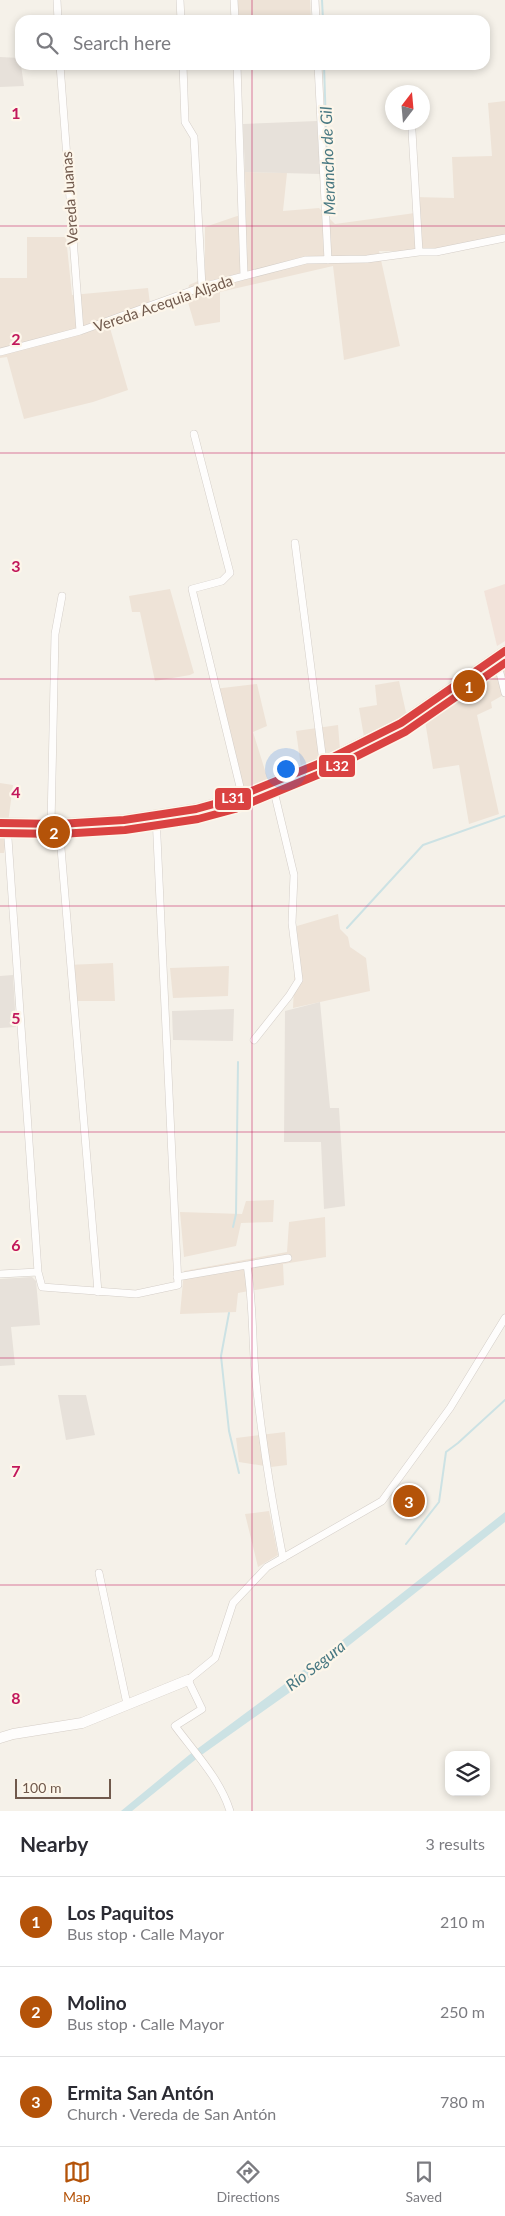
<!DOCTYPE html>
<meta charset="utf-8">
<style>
body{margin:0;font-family:Lato,sans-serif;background:#f2f2f3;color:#2b2b33}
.controls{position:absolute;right:15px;bottom:15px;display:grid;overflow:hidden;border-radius:10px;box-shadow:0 2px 8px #0003}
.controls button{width:45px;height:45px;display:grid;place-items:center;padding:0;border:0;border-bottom:1px solid #e1e1e2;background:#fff;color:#2b2b33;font:25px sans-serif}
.compass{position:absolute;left:385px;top:85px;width:45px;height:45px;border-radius:50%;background:#fff;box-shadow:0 2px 8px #0003;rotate:16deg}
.scale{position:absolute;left:15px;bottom:12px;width:96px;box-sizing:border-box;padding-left:5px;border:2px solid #70594c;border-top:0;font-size:14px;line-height:18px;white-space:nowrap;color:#70594c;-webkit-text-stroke:4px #fdf6ea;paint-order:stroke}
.you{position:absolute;left:285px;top:768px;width:18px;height:18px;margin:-12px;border:4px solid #fff;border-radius:50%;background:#1a73e8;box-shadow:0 0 0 8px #1a73e833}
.badge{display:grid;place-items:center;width:32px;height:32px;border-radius:50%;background:#b45309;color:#fff;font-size:16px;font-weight:700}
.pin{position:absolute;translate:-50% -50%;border:2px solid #fff;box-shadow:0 1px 5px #0006}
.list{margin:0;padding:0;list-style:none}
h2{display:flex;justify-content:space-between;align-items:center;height:65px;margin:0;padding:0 20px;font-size:21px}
h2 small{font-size:16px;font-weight:400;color:#7c7c81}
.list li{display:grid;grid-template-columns:32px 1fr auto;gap:15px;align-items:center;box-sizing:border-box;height:90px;padding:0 20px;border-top:1px solid #e1e1e2}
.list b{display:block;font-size:19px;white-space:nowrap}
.list p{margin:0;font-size:16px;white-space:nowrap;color:#7c7c81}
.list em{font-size:16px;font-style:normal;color:#7c7c81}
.icon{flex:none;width:28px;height:28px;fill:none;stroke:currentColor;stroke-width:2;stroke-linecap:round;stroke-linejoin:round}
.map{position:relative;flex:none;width:505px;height:1811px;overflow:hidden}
.search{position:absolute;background:#fff;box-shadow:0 2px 8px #0003;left:15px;right:15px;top:15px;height:55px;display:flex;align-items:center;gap:12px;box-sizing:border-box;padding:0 18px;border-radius:15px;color:#7c7c81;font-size:19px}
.sheet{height:335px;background:#fff}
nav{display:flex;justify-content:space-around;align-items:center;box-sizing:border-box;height:70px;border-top:1px solid #e1e1e2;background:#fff;font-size:14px;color:#7c7c81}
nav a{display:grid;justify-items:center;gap:2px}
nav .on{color:#b45309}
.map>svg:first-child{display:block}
.residential{fill:#eee3d7}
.commercial{fill:#f2e3da}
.industrial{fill:#e7e1da}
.water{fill:#cce2e4}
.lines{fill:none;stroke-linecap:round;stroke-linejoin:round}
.stream{stroke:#cce2e4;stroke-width:2}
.street-casing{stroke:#d4cec8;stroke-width:8}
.secondary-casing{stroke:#d5cec7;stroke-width:11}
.street{stroke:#fefdfc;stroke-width:7}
.secondary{stroke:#fefdfc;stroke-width:10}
.bus-1-casing{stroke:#fdf6ea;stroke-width:11}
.bus-2-casing{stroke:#fdf6ea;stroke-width:11}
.bus-1{stroke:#da4241;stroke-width:8}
.bus-2{stroke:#da4241;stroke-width:8}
.grid{fill:none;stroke:#c2185b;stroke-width:1;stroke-opacity:0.55}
.labels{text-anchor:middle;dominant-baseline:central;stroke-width:4.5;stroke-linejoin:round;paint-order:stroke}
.street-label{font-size:15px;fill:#70594c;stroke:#fdf6ea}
.water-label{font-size:16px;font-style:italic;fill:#487882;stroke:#fdf6ea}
.grid-label{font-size:16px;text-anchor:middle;font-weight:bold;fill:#c2185b;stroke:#fdf6ea;stroke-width:4.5;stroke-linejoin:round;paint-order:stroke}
.line-badge{stroke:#fdf6ea;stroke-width:2}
.badge-label{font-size:14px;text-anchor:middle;font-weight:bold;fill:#fff}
</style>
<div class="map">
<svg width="505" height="1811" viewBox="0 0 505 1811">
<rect width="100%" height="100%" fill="#f5f1e9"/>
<path class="residential" d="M237,0H310L311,20H238Z
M505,101V238L436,252L379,251L400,346L344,360L333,266L220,292V322L195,326L187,299L189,285L205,278V227L246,213L245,172L287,173L283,211L319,208L335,224L415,213V197L454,198L452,157L492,156L488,103Z
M27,237H66L72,295L148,288L151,312L110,328L128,390L93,402L24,419L7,357L0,358V278H27Z
M170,589L194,673L190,675L155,681L140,612H132L129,596Z
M505,663V694L491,702L492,708L477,715L499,814L469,824L459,765L433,769L425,721Z
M399,681L407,717L364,737L359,708L377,705L375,685Z
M257,684L267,726L253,732L268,780L238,791L214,689Z
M338,725L340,750L301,767L296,731Z
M0,783L13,785L4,853H0Z
M338,914L340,929L348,937L350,947L366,958L370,991L293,1008L297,926Z
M113,963L115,1001H70L67,965Z
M229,966L228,996L173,998L170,968Z
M274,1200L273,1222L241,1223L236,1246L184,1257L180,1212L242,1214L246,1201Z
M325,1217L326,1257L283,1264L284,1285L238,1293L236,1312L180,1314L184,1271L287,1252L289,1222Z
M285,1432L287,1465L271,1467L239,1462L236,1438Z
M269,1511L278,1555L258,1567L245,1514Z"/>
<path class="commercial" d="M505,584V641L497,646L484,591Z"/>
<path class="industrial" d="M0,57L20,58L24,86L0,87Z
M317,121L320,174L245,172L243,124Z
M13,975L16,1027L0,1028V976Z
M320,1002L330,1108H339L345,1206L324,1209L321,1142H284L285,1011Z
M234,1009L233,1041L173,1040L172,1011Z
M32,1277L36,1281L40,1325L11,1327L15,1365L0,1366V1279Z
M58,1395H86L95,1435L66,1440Z"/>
<path class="water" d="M505,1512V1522L289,1693L200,1756L132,1811H121L189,1755L321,1657Z"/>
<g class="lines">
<path class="stream" d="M322,0L323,20
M324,65L329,220
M347,928L423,845L505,816
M233,1227L236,1214L238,1062
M229,1313L221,1356L229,1431L239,1473
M406,1544L439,1502L446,1452L458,1443L505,1400"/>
<defs>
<path id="street" d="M57,0L58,20
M180,0L181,20
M234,0L235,20
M315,0L316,20
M60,65L80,331
M183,65L185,122L194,137L202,287
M237,65L244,276
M318,65L328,260
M412,131L419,252
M0,352L80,331L202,287L306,260L367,259L419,252H436L505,238
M194,434L230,573L222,581L192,589L242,795
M295,543L323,762
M496,657L505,693
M7,824L38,1272
M59,824L98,1292
M51,825L55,634L62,596
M254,1040L289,996L299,980L292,923L294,875L272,783
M247,1265C253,1300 252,1336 255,1372C261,1435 271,1496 283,1558
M0,1274L38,1272L42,1287L136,1294L178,1285L156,816
M177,1277L288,1258
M99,1573L127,1704
M230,1811C220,1779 195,1753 175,1726L202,1709L188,1680L215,1658L233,1603L267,1567L382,1501L450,1408L505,1318"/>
<path id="secondary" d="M0,823L59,824L124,820L196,809L232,799L323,762L401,723L505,651
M0,1738L13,1734L82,1723L188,1680"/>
</defs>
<use href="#street" class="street-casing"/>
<use href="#secondary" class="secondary-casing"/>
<use href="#street" class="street"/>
<use href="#secondary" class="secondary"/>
<defs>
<path id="bus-1" d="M0,823L59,824L124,820L196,809L232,799L323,762L401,723L505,651"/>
<path id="bus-2" d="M0,833L60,834L125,830L198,819L235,809L327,771L405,732L505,663"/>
</defs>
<use href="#bus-1" class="bus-1-casing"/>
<use href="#bus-2" class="bus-2-casing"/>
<use href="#bus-1" class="bus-1"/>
<use href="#bus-2" class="bus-2"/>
</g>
<path class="grid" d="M252,0V20M252,65V1811M0,226H505M0,453H505M0,679H505M0,906H505M0,1132H505M0,1358H505M0,1585H505"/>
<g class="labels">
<g class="street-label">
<text transform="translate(69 198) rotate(-94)">Vereda Juanas</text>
<text transform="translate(163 303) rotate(-19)">Vereda Acequia Aljada</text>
</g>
<g class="water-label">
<text transform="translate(327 161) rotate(-92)">Merancho de Gil</text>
<text transform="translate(315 1665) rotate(-38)">Río Segura</text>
</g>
</g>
<g class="grid-label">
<text x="16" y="119">1</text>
<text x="16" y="345">2</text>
<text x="16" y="572">3</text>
<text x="16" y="798">4</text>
<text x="16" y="1024">5</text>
<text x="16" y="1251">6</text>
<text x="16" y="1477">7</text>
<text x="16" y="1704">8</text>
</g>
<g class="line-badge">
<rect x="318" y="754" width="38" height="24" rx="5" fill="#da4241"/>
<rect x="214" y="787" width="38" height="24" rx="5" fill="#da4241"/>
</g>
<g class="badge-label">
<text x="337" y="771">L32</text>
<text x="233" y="803">L31</text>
</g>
</svg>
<div class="controls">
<button><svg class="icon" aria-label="layers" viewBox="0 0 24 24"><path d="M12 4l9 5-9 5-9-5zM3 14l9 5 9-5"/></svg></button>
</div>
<svg class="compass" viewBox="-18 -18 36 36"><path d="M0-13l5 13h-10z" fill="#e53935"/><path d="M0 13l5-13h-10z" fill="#7c7c81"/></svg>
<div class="scale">100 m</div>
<div class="you"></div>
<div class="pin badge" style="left:469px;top:686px">1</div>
<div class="pin badge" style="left:54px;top:832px">2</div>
<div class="pin badge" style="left:409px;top:1501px">3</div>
<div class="search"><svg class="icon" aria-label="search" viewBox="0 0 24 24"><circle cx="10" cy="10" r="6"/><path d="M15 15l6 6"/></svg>Search here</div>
</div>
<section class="sheet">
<h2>Nearby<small>3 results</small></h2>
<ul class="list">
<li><span class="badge">1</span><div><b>Los Paquitos</b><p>Bus stop · Calle Mayor</p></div><em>210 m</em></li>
<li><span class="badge">2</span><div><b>Molino</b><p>Bus stop · Calle Mayor</p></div><em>250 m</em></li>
<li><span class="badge">3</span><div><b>Ermita San Antón</b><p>Church · Vereda de San Antón</p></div><em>780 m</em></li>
</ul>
</section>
<nav>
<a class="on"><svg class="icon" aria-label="map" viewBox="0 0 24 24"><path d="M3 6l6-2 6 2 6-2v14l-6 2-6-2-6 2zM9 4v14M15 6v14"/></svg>Map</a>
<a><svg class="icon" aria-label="directions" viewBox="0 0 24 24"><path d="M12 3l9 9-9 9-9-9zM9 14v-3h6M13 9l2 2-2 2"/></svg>Directions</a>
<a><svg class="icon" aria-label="saved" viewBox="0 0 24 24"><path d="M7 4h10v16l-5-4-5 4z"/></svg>Saved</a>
</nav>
